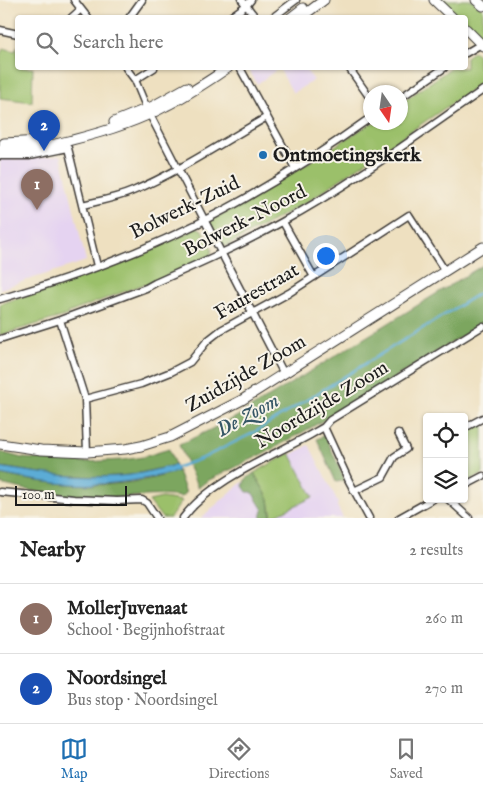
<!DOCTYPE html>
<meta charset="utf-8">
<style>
body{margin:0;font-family:"IM FELL English",serif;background:#f6f6f6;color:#222}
.controls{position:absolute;right:15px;bottom:15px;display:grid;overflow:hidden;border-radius:5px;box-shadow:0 1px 4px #0004}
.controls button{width:45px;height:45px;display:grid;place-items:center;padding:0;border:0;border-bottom:1px solid #e0e0e0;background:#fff;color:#222;font:25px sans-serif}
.compass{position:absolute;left:363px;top:85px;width:45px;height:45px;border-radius:50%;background:#fff;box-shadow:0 1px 4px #0004;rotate:167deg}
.scale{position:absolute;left:15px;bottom:12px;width:112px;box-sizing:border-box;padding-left:5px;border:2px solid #1c1c1c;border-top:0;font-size:14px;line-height:18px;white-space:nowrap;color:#1c1c1c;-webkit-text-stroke:4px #f7f3e8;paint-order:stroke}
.you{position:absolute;left:325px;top:255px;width:18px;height:18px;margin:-12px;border:4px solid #fff;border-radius:50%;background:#1a73e8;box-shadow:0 0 0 8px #1a73e833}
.badge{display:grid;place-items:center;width:32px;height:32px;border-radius:50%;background:#1f6fb2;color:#fff;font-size:16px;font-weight:700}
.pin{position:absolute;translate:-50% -41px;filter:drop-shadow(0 1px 2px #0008)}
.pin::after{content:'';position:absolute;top:26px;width:18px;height:15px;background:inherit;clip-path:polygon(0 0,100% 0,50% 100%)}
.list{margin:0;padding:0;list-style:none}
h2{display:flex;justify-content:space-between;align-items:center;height:65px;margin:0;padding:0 20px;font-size:21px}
h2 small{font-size:16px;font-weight:400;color:#767676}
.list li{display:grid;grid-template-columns:32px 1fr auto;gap:15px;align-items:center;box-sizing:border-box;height:70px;padding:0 20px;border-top:1px solid #e0e0e0}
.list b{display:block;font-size:19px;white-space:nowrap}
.list p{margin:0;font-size:16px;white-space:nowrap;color:#767676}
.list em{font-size:16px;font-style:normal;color:#767676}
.icon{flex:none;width:28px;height:28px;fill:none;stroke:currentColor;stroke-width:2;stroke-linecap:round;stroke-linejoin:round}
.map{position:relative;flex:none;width:483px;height:518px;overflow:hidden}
.search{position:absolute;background:#fff;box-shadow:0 1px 4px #0004;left:15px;right:15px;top:15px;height:55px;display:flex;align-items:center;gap:12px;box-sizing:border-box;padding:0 18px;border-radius:5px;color:#767676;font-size:19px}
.sheet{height:205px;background:#fff}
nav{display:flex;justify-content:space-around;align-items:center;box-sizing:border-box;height:70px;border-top:1px solid #e0e0e0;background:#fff;font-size:14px;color:#767676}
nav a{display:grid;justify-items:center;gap:2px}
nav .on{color:#1f6fb2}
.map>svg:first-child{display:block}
.built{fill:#e5d3f1}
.green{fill:#9bc06a;stroke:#5c6e43}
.forest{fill:#7ca65e;stroke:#4c613d}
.water{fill:#5bacd6;stroke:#3c6479}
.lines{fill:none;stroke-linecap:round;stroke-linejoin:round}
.stream{stroke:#5bacd6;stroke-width:2.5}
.street-casing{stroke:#3c3935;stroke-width:9}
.secondary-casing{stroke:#3c3935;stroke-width:11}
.street{stroke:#fff;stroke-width:6}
.secondary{stroke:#fff;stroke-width:9}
.poi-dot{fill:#1f6fb2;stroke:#f7f3e8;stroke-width:2}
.labels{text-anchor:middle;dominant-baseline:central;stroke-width:4;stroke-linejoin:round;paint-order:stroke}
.poi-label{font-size:20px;font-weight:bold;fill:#1c1c1c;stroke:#f7f3e8;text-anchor:start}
.street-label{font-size:20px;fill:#1c1c1c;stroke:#f7f3e8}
.water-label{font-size:21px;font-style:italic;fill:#355666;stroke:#f7f3e8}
</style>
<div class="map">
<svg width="483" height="518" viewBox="0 0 483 518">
<rect width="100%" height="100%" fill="#f7f3e8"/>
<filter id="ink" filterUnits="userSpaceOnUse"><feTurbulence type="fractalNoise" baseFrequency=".02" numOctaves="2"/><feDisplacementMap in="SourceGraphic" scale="10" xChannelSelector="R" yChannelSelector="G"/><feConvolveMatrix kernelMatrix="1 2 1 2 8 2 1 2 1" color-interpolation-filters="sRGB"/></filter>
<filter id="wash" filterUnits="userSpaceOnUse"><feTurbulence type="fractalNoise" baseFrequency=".0096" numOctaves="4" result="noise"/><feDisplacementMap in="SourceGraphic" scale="20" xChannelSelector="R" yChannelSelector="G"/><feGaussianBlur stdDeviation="1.12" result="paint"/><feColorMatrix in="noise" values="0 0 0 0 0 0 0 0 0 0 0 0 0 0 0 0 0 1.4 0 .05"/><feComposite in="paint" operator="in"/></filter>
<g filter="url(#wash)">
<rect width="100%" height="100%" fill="#eee0c0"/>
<path class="built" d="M248,68H304L314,80L293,93L279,68L257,84Z
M61,155L86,261L0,289V159H23Z
M309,445L338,502L337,506L343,518H201L240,484Z"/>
<path class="green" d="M438,0H473L483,9V37H477L466,26V18L457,17Z
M17,46L18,68H33L32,102L0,98V56L3,48L15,51Z
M474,51L478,55V67L483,71V82L307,202L224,247L209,221L246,201L332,148L371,123L400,122L401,103L451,68H466V57Z
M196,227L202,230L212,249L210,257H206L145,286L144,284L68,313V315L0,335V304L69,281V279L109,264L111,266L190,232L189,230Z
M481,424L483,425V474L464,483V434Z
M290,453L313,497L272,517L269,499L254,473Z
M162,498L182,501L170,518H162L149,501Z"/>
<path class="forest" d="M483,265V323L351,405L271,450L207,481L198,488L179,445L236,417Z
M325,435L344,478L343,481L336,482L317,439Z
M169,449L175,465L131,475L101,477L53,475L0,467V452L22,458L82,462L122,460L143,457Z
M178,471L186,493L182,497C154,493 125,499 96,498C64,498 31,491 0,484V474C59,487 120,491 178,471Z
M254,473L269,499L271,518H261L263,510L252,492H247L243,486L245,480Z"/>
<path class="water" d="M175,465L178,471L172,473C108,488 65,488 0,474V467C43,474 86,480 130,475C145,473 160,468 175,465Z"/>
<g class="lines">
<path class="stream" d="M175,468L203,458L253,433L483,291"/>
</g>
</g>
<g filter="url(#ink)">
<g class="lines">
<defs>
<path id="street" d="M74,0L88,18
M242,0L256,18
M71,18L81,9
M129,18L142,0
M229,18L247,5L251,0
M272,18L296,0
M0,30L18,34
M466,53L483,43
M126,68L135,80L147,109L284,374
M240,68L295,168
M349,68L370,98
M135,80L154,68
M400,98L444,68
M0,156H29L68,148L97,266
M82,205C99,201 117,198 133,191C180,171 223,142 267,117
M283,222L314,277
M0,299C76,277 156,247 226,209C276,182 324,151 370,118
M60,320L85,399L87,452
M0,339L60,320L146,288L155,283C198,264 241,245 282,222C352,184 418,135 483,90
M85,399L141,384L171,372L190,362L207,341L221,330L289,293L409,215L445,271
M324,427L349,481L369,518
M464,428L483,418
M464,486L483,476
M354,491L383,477L394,457L406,449L398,433
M0,492L74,499L117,501L142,500L147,503L157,518
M448,499L469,518
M183,518C210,481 270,457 310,435L324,427L330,420L483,326
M399,518L433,499"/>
<path id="secondary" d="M434,0L453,18
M476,0L483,6
M290,18L303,8
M300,18L324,0
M466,29L483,46
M114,122L153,106L187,87
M4,143L41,141
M0,149C25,152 48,146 72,140C104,132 137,122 166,106C188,95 208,81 228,68
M0,444L41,450L87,452L125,449L141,446L170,437L242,400L483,247"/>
</defs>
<use href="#street" class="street-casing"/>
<use href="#secondary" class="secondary-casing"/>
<use href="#street" class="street"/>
<use href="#secondary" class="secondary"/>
</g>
</g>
<circle class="poi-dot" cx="263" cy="155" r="5"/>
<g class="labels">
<g class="poi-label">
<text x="273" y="155">Ontmoetingskerk</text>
</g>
<g class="street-label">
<text transform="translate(185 208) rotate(-26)">Bolwerk-Zuid</text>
<text transform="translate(245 221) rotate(-27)">Bolwerk-Noord</text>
<text transform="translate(257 292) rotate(-30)">Faurestraat</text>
<text transform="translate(246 374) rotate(-30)">Zuidzijde Zoom</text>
<text transform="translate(322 405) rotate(-31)">Noordzijde Zoom</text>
</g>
<g class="water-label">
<text transform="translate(248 416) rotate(-29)">De Zoom</text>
</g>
</g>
</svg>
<div class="controls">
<button><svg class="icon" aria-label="locate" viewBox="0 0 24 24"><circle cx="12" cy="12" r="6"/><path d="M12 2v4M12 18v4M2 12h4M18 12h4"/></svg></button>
<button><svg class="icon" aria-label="layers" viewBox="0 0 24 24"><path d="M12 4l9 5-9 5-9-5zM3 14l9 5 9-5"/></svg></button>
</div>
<svg class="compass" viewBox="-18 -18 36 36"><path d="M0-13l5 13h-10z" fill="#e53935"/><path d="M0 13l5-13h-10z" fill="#767676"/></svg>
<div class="scale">100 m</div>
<div class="you"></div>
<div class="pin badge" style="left:37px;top:210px;background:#8d6e63">1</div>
<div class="pin badge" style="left:44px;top:151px;background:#1a4fb4">2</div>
<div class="search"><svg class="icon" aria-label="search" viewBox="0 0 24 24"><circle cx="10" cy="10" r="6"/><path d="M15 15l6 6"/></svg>Search here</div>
</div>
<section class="sheet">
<h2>Nearby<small>2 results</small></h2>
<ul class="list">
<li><span class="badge" style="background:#8d6e63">1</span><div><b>MollerJuvenaat</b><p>School · Begijnhofstraat</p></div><em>260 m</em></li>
<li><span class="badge" style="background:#1a4fb4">2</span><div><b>Noordsingel</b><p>Bus stop · Noordsingel</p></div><em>270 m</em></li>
</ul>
</section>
<nav>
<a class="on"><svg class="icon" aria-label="map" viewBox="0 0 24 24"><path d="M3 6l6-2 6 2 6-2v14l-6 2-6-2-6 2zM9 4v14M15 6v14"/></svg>Map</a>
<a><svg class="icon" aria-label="directions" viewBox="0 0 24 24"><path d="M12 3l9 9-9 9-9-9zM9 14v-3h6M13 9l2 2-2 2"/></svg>Directions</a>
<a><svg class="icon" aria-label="saved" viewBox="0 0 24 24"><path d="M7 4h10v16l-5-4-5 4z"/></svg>Saved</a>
</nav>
